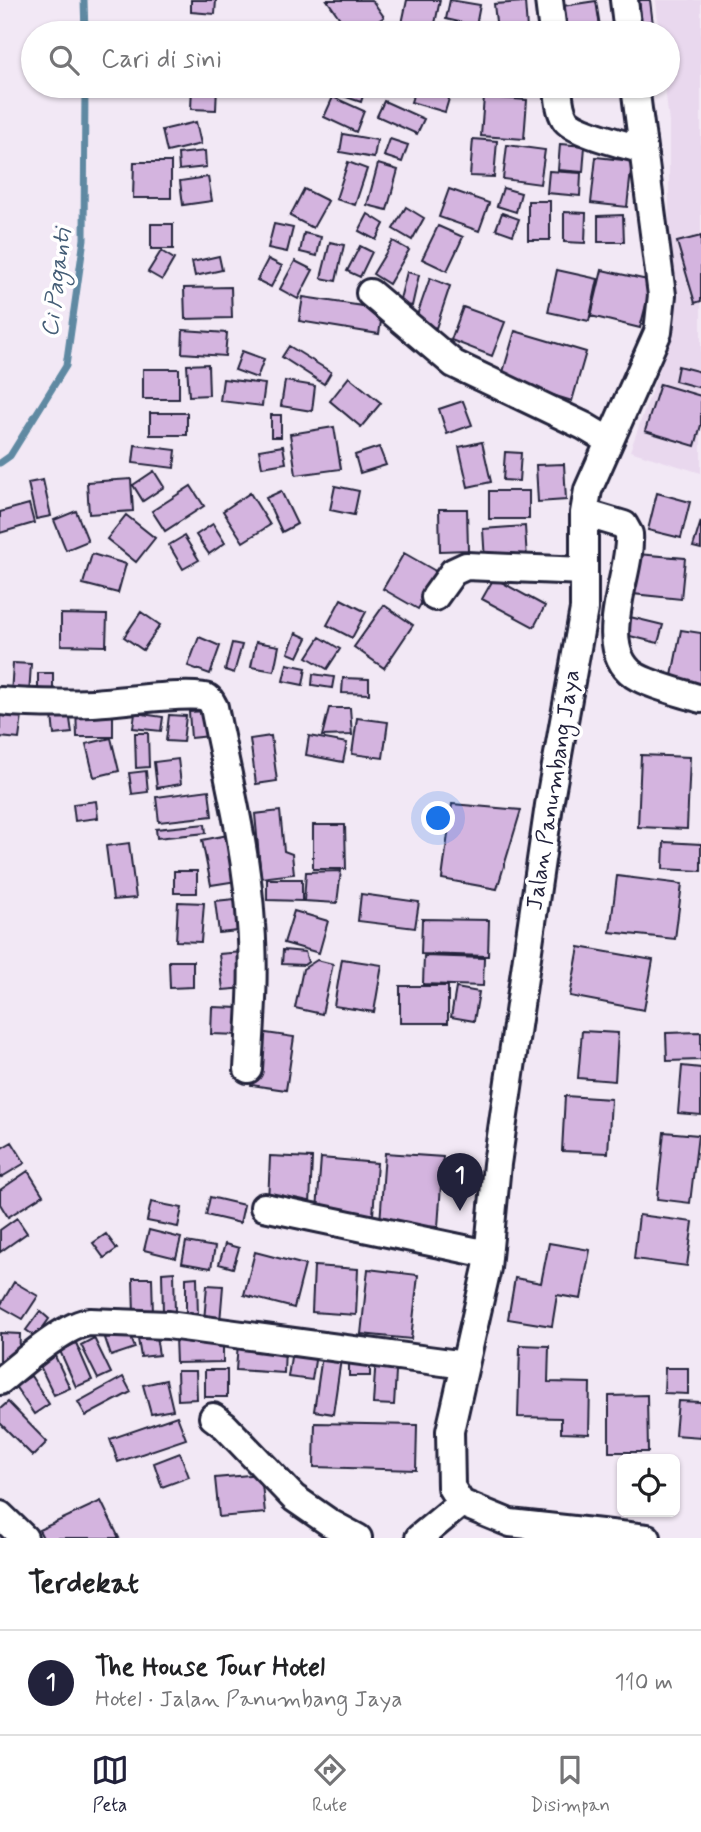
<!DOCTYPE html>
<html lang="id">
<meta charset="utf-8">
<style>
body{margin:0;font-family:Mynerve,sans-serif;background:#f6f6f6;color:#202124}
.controls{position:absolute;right:21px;bottom:21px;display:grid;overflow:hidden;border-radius:10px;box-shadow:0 2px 5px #0004}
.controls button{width:63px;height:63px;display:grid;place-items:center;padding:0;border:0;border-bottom:2px solid #e0e0e0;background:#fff;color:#202124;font:35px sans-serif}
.you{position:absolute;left:439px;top:819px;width:24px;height:24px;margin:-18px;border:5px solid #fff;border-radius:50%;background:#1a73e8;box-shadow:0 0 0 10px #1a73e833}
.badge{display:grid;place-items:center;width:46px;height:46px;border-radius:50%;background:#22223b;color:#fff;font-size:23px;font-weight:700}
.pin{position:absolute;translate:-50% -58px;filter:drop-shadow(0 2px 4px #0008)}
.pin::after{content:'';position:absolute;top:37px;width:24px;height:21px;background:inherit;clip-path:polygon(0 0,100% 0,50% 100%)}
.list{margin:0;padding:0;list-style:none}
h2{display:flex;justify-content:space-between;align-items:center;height:91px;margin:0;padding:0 28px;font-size:30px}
h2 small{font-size:23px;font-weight:400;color:#757577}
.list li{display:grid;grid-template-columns:46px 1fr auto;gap:21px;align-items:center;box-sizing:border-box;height:105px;padding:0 28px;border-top:2px solid #e0e0e0}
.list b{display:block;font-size:26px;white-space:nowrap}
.list p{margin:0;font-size:23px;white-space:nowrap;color:#757577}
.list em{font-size:23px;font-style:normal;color:#757577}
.icon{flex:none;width:38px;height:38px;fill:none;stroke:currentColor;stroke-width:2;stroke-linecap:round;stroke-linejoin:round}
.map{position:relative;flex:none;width:701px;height:1538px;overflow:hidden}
.search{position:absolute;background:#fff;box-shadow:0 2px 5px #0004;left:21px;right:21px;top:21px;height:77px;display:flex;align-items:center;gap:18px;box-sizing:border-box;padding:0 24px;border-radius:38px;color:#757577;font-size:26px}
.sheet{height:196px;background:#fff}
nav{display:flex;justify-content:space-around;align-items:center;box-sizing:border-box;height:98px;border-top:2px solid #e0e0e0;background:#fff;font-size:19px;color:#757577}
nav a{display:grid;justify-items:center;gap:4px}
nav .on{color:#22223b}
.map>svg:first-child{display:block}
.built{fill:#e9d8ee}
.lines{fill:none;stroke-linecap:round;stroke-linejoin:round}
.stream{stroke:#5e89a2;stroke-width:7}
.building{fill:#d4b4df;stroke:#22223b;stroke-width:2}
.minor-casing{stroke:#22223b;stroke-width:32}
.minor{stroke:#fff;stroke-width:26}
.labels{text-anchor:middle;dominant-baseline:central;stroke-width:7;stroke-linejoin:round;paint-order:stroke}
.street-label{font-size:23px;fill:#22223b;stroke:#fff}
.water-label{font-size:24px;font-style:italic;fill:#455e77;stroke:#fff}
</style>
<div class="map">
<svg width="701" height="1538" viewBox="0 0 701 1538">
<rect width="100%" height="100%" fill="#f2e8f5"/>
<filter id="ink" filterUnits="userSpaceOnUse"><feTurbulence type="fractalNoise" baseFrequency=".0143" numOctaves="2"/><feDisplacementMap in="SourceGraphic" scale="14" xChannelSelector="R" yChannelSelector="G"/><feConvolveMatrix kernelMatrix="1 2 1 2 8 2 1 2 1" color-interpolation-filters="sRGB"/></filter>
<g filter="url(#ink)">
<path class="built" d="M656,0H701V473L630,451L672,334L675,299L669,234V123L665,86H668V33H659Z"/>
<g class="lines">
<path class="stream" d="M84,0L85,33
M0,463L10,456L66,366L84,239L85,86"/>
</g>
<path class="building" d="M191,0H216L215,14L191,12Z
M327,0H372L384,17L361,33H350Z
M407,0H440L433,33H400Z
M450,0L480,5L476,26L446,19Z
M639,0H650L654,33H643Z
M596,1L601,33H560L556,7Z
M525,2L527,29L497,31L494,4Z
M253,27V33H235L234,29Z
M192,86H217L216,110L191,109Z
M330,86H366L361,102L328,91Z
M377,86H396L392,94Z
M416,86H429L451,92L445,112L411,102Z
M333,97L364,111L356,132L324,117Z
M484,97L527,100L524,139L481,136Z
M384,101L424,119L417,134L377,116Z
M196,122L201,144L167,152L162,130Z
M343,134L377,140L374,158L340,152Z
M390,139L408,145L402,162L384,156Z
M473,139L497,141L494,177L470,176Z
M560,144L585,146L583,172L558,170Z
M507,145L545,150L540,184L503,179Z
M205,151L206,167L179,170L178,154Z
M596,157L632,161L627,207L591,203Z
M134,162H171V198H133Z
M348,162L367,169L355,205L336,199Z
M378,164L398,170L387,210L367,205Z
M549,171L581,173L580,196L547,193Z
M208,177L212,201L183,205L180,181Z
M503,188L521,193L516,212L497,206Z
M304,189L328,201L313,228L290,216Z
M449,189L489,203L479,231L439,217Z
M528,201H550V240H528Z
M406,207L424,218L412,240L393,229Z
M564,212L586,213L585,243L564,242Z
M502,213L519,219L513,235L496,229Z
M368,214L384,224L376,240L359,231Z
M623,215L624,242H598V216Z
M151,224H173V249H151Z
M274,224L293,228L287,252L268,248Z
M438,226L463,237L447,271L422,259Z
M304,233L321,237L317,256L300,252Z
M701,236V301L695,303L677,242Z
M393,241L409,250L389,284L373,274Z
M330,242L344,245L336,281L321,278Z
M360,246L372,252L360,277L347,271Z
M161,251L174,259L162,280L148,272Z
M219,256L222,270L195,276L192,262Z
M268,259L282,266L271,287L257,280Z
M295,261L313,270L298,299L280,289Z
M557,270L598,279L589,321L548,312Z
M602,270L652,281L640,328L591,316Z
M407,272L419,275L412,306L399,303Z
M430,278L450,286L436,328L415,321Z
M231,287L232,318L185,319L184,288Z
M303,297L383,309L379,334L299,321Z
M463,307L505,322L492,356L451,340Z
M183,330L227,333L225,356L182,353Z
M515,331L586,352L572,401L501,379Z
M289,346L331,372L324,384L282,357Z
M242,351L264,359L257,378L235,370Z
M208,364L209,395L189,396L187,365Z
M678,366L701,372V388L675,381Z
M143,369H179V399H143Z
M349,377L381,403L361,427L330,401Z
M223,379L265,384L262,406L220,401Z
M285,381L315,386L312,411L281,406Z
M660,384L701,396V425L695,446L645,431Z
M463,401L472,425L447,434L439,409Z
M150,413H187V435H150Z
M271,415H281V437H271Z
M334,427L341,469L296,475L290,434Z
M482,442L491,482L468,487L459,447Z
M135,445L176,450L174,468L133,463Z
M283,446L286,463L262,467L259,450Z
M379,447L386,465L360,473L355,455Z
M505,452L521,453L519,481L503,480Z
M564,464L566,500L538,502L536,465Z
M154,471L164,487L143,501L133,485Z
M131,479L133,511L89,514L87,482Z
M43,480L51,516L36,519L28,483Z
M191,486L204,506L165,531L152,511Z
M335,486L359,491L354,515L330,510Z
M281,491L297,524L282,532L266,498Z
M489,491H529V519H489Z
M250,493L270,525L243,542L223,511Z
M657,493L690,502L681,538L648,530Z
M29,504L34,523L0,533V512Z
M439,509H467L468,550L440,551Z
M76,511L88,541L66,550L54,520Z
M126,515L155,538L136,562L107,539Z
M701,521V549L693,547Z
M213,524L225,543L209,554L196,535Z
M525,526L527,560L485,562L483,529Z
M184,536L199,560L183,569L169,545Z
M404,553L439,573L418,609L383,589Z
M92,554L126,564L118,593L83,584Z
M637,554L685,558L681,599L633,594Z
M494,578L545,606L534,627L482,599Z
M341,599L366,612L352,638L327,625Z
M384,605L413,625L384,668L354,647Z
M141,612L160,625L143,650L124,637Z
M61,614L107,615L106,646L61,645Z
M630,617L663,625L658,643L626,635Z
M681,630L701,633V687L670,686Z
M296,633L307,638L298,657L288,653Z
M199,637L220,646L210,674L188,666Z
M320,637L340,649L327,669L307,657Z
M256,642L279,646L274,671L251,667Z
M232,643L242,645L234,673L225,670Z
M13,663L31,664L29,696L11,695Z
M287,664L306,668L303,685L283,681Z
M38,673H53V695L38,696Z
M313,674L334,677L332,688L312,685Z
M343,678L369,679V694L342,693Z
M0,704L23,708L19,739L0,737Z
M76,706H113V737H77Z
M329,708H350L352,735L322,736Z
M207,711L210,736L191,738L189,712Z
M69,712L72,733L54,735L52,715Z
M135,713L163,717L161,731L133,728Z
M169,715L186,716L183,742L166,741Z
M357,718L388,722L383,758L352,754Z
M135,733H148L149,767L136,768Z
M271,736L277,781L256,784L250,739Z
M309,736L347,743L343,762L306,755Z
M111,738L119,771L94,777L86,744Z
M641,755L690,757L687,829L638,827Z
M178,759L181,784L157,788L154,762Z
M146,771L148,792L132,794L129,773Z
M209,790L212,816L159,822L156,797Z
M96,801L98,818L75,821L73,804Z
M452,804L521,810L497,889L442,879Z
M280,811L284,851L292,854L294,874L261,878L255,814Z
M205,824L206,833L157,838L156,829Z
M313,825H345L346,869H313Z
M228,835L237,881L211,885L202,840Z
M664,842L701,844V871L663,869Z
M129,843L136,898L113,900L106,846Z
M174,871H197V893H174Z
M341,871L337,903L304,901L306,872Z
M617,876L682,884L675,939L610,932Z
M267,879H302V901L267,900Z
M361,894L419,902L415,928L358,921Z
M235,899L238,931L219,933L215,901Z
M178,902L204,903L201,942L176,941Z
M294,911L328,921L319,953L284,943Z
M422,919L489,920L488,956L421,954Z
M579,947L653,960L644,1010L570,996Z
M283,950L305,952L308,962L304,965L282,964Z
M242,952L246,988L223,990L219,954Z
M424,956L484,958L483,986L423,984Z
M342,959L382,965L374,1012L334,1006Z
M317,960L333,964L322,1014L295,1008L303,969Z
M169,961H193V987L170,988Z
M400,986H448V1023H400Z
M456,988L479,992L474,1021L451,1017Z
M212,1007L241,1008L240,1035L211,1034Z
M582,1031L618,1033L615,1081L578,1078Z
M259,1032L294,1037L286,1090L251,1085Z
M701,1032V1060L667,1061L666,1033Z
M682,1066L701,1068V1115L678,1113Z
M565,1096L611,1099L608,1153L562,1151Z
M664,1132L698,1135L690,1203L657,1199Z
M12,1142L25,1163L0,1178V1149Z
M385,1153L443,1157L438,1227L380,1223Z
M270,1156L312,1158L310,1205L268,1203Z
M321,1158L377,1163L373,1215L317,1210Z
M28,1171L43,1195L8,1217L0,1204V1190Z
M210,1197L244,1205L240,1223L206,1215Z
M151,1202L182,1208L178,1227L147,1221Z
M639,1215L693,1222L687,1266L634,1259Z
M17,1218L27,1233L0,1252V1230Z
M149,1230L181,1238L176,1258L144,1250Z
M106,1234L117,1249L104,1258L93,1243Z
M186,1242L215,1247L211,1268L182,1263Z
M549,1243L590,1250L581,1299L557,1295L552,1326L508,1319L515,1278L541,1283Z
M225,1244L239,1248L233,1268L219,1264Z
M255,1252L305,1265L294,1308L244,1295Z
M314,1266L358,1269L356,1315L312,1312Z
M368,1269L418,1275L411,1339L361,1334Z
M174,1272L175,1312H163L162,1273Z
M197,1277L198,1317H186V1278Z
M133,1278H152L153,1314L134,1315Z
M14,1282L38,1296L23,1319L0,1306Z
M207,1285L223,1286L220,1322L204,1321Z
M40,1311L49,1319L36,1337L26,1330Z
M128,1330L135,1348L111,1356L105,1338Z
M155,1330L159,1355L141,1357L137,1333Z
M0,1333L20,1334L19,1366L0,1365Z
M223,1335V1362L176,1363L175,1337Z
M94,1338L111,1373L98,1379L81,1345Z
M238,1342L285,1345L284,1373L236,1370Z
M76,1343L92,1380L76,1387L60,1351Z
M520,1345L549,1346L548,1382L590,1383L589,1434L561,1433V1418L518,1417Z
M292,1350L316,1354L312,1380L288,1377Z
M54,1354L70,1388L54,1395L38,1362Z
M349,1355H370V1376H349Z
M376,1355L397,1356L394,1405L373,1404Z
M322,1356L341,1359L333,1414L314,1411Z
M665,1368H688V1394L664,1393Z
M205,1370H227V1397H205Z
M177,1371H196L197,1399L178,1400Z
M31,1376L49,1404L34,1414L15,1386Z
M123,1377L131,1392L86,1416L78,1402Z
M166,1380L173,1410L151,1414L143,1385Z
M647,1395L648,1452H609V1396Z
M678,1401L701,1402V1437L675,1435Z
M8,1402L47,1442L33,1456L0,1423V1409Z
M177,1416L186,1439L118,1462L110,1439Z
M315,1423L417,1425L416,1470L314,1467Z
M180,1453L189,1477L162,1487L154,1463Z
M261,1474L265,1513L219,1517L215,1478Z
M101,1501L119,1538H43L39,1530Z"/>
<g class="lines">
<defs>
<path id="minor" d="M549,0L553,33
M624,0L628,33
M558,86C559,97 559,109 565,119C572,132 627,145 643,150
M370,293L454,364L584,426L609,441
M584,513L624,525L629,534C632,574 593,646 634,675C649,685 683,693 701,699
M435,597L453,572L466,566L584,571
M0,701C31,704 62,704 93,703C113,702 194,691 208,698C211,700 212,704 214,707C228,778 247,851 251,924C255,973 251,1021 248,1069
M264,1207L488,1254
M0,1381C21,1364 65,1324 90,1322L168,1325L465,1365
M213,1417L225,1426L294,1498L330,1523L358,1538
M461,1503L451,1487L450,1431L487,1268L497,1164L549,805L584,609V513L588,490L658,332L662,295L635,86
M461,1503L510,1523L647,1538
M0,1515L24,1538
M419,1538L461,1503"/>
</defs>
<use href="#minor" class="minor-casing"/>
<use href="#minor" class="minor"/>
</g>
</g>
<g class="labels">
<g class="street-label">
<text transform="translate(554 790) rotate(-81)">Jalan Panumbang Jaya</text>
</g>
<g class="water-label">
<text transform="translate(57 283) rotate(-83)">Ci Paganti</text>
</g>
</g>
</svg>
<div class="controls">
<button><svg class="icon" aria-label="locate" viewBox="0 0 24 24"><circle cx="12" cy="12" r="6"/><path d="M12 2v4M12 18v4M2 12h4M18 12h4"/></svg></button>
</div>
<div class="you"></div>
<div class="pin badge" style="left:460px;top:1211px">1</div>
<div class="search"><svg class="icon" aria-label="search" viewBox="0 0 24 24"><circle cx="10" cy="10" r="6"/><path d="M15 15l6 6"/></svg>Cari di sini</div>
</div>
<section class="sheet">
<h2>Terdekat<small></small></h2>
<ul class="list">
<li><span class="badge">1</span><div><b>The House Tour Hotel</b><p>Hotel · Jalan Panumbang Jaya</p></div><em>110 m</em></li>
</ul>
</section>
<nav>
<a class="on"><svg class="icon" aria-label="map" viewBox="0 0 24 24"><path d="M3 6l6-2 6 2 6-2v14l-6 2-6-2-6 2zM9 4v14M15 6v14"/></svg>Peta</a>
<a><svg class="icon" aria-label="directions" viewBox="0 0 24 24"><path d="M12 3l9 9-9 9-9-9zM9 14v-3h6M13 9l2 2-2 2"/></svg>Rute</a>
<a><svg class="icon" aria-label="saved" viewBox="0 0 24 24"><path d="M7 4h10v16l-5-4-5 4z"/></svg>Disimpan</a>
</nav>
